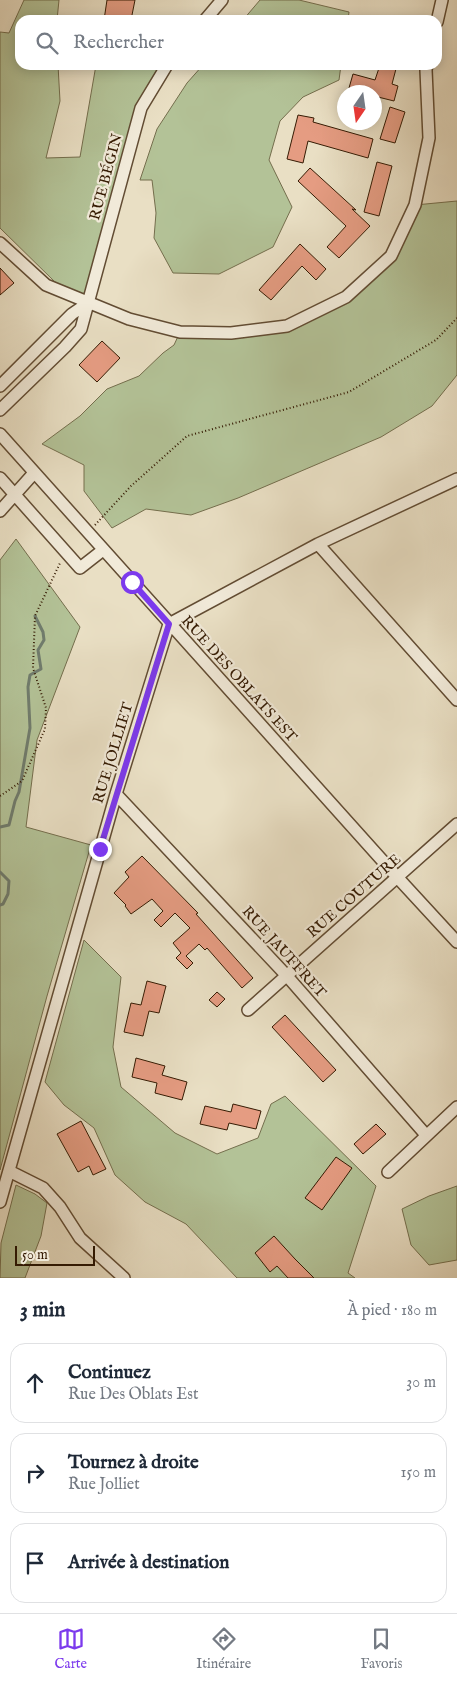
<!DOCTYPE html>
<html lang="fr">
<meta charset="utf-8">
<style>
body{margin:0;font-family:"IM FELL English",serif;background:#f6f6f7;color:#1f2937}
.compass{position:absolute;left:337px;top:85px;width:45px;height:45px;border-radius:50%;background:#fff;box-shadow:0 2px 12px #0003;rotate:193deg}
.scale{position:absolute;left:15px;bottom:12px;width:80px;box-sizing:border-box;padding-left:5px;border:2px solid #351b03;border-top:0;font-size:14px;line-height:18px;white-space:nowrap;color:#351b03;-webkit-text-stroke:4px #f1ead9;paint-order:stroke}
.stop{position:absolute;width:15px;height:15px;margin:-11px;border:4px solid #7c3aed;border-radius:50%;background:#fff}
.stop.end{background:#7c3aed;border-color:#fff;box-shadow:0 1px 5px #0008}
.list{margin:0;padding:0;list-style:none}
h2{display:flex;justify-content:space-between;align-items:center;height:65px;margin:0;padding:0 20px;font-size:21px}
h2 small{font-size:16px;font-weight:400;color:#747a83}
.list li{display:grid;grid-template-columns:32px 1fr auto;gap:15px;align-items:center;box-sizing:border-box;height:80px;margin:0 10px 10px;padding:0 10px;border:1px solid #e0e1e3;border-radius:15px}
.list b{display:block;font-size:19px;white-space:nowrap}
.list p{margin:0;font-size:16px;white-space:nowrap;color:#747a83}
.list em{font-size:16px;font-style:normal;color:#747a83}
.icon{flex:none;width:28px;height:28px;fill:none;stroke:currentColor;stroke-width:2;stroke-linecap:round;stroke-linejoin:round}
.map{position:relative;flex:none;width:457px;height:1278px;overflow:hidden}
.search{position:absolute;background:#fff;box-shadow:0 2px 12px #0003;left:15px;right:15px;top:15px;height:55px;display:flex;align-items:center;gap:12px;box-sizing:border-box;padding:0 18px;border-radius:15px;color:#747a83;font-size:19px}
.sheet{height:335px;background:#fff}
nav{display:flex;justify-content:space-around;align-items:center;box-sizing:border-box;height:70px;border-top:1px solid #e0e1e3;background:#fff;font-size:14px;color:#747a83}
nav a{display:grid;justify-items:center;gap:2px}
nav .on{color:#7c3aed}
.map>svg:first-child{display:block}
.green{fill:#b3c297;stroke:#746e4d}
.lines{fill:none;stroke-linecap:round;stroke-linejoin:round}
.stream{stroke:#707c6d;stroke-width:3}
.building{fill:#e59c82;stroke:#351b03}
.minor-casing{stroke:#624c33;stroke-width:14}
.path{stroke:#351b03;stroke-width:2;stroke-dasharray:1 2.5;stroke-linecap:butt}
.minor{stroke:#f1ead9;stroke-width:11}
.route{stroke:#7c3aed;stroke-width:6}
.labels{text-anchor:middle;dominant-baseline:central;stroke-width:4.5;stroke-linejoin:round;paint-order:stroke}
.street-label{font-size:15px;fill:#351b03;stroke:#f1ead9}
</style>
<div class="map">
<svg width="457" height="1278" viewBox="0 0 457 1278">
<rect width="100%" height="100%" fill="#e9dfc4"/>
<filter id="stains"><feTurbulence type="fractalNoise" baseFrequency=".004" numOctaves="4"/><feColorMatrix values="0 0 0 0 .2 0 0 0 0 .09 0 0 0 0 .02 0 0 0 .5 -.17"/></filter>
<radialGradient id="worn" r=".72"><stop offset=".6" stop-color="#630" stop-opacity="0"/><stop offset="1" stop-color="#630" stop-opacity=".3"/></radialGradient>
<path class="green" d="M24,0H59L57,20H20V65H58L60,101L46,158L80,157L96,65H167L141,108L88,303L55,282L0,228V32L9,33Z
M260,0H299L349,12L348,20H243Z
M203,65H341L339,80L303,97L280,121L269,160L292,207L273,247L219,274L173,273L154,238L156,213L152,180H140L157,129L187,83Z
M457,201V375L432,406L381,437L238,498L191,515L146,509L112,528L84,491V465L42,444L80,416L107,389L139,376L163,353L174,345L180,332L287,326L346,297L391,256L415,205Z
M16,539L80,627L37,740L26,827L91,845L47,996L0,1170V560Z
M84,940L121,977L113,1047L121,1087L175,1133L217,1154L258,1138L271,1104L285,1096L376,1186L348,1273L355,1278H237L186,1224L145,1202L115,1175L94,1128L64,1105L45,1082Z
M16,1185L35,1194L47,1203L41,1236L25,1278H0L1,1243Z
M457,1186V1260L429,1265L411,1245L402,1209L429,1196Z"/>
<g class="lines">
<path class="stream" d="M0,827L9,825L15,801L19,792L30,728L28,687L30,675L41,669L38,650L44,640L43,632L35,616
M0,872L9,881L8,894L3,904L0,905"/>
</g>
<path class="building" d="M107,0H135L131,20H104Z
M380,65H397L392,84L398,86L394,101L374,96V92H364L349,88L353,74L375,80Z
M390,107L405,112L395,143L380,139Z
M298,115L314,118L313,122L373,139L368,158L308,141L303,163L287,159Z
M377,162L392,166L379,216L364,212Z
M310,168L356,210L352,209L370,226L339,258L327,247L346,226L298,181Z
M300,244L326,269L316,280L302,266L271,300L259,290Z
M0,268L14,283L0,295Z
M102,341L120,358L97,382L79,365Z
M142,856L198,913L196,914L253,978L242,988L207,948L205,950L199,944L186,956L193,963L187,969L176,958L181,953L173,943L190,928L175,913L161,927L154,920L163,911L152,899L131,914L125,906L126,905L114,893L129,877L125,872Z
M147,981L166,986L159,1013L149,1011L143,1036L124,1032L131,1003L141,1005Z
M217,992L225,999L217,1007L209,1000Z
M285,1015L336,1070L323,1082L272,1027Z
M136,1058L165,1066L162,1075L187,1082L182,1100L155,1093L157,1083L132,1077Z
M233,1104L261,1111L256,1129L229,1123L227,1130L200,1124L205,1106L231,1112Z
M81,1121L106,1169L93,1175L89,1166L78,1172L57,1134Z
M376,1124L386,1134L363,1154L354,1144Z
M336,1157L352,1168L322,1210L305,1198Z
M274,1236L295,1259L314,1278H288L277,1266L270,1272L255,1253Z"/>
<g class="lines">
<defs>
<path id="minor" d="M205,20L222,0
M437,22L442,0
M0,243L46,285L129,319L180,332L231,333L287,326L346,297L391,256L415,205L429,138L426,70L427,65
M0,386L72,314L88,303
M0,410L65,347L81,329L141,108L167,65
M0,434L398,878L457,942
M0,478L80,568L103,550
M0,511L34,473
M318,544L457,700
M116,794L287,976L426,1135
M248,1010L457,824
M9,1171L43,1188L60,1207L80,1238L124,1278
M388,1172L457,1107
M0,1202L116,794L169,624L318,544L457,479"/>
</defs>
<use href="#minor" class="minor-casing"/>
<path class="path" d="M95,525L131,486L187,436L349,392L436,340L457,318
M0,796L22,781L45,729L46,708L33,668L35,616L60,563"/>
<use href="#minor" class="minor"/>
</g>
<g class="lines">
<path class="route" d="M100,849L169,624L132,582"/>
</g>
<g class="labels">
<g class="street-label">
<text transform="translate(106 177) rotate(-75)">RUE BÉGIN</text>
<text transform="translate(239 679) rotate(48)">RUE DES OBLATS EST</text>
<text transform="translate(113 753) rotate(-73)">RUE JOLLIET</text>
<text transform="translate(354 896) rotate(-41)">RUE COUTURE</text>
<text transform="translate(284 952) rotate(48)">RUE JAUFFRET</text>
</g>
</g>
<rect width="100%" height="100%" filter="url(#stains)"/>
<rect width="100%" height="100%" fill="url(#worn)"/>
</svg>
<svg class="compass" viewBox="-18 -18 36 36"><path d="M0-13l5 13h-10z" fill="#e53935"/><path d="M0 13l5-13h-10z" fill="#747a83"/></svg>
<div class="scale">50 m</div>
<div class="stop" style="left:132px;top:582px"></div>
<div class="stop end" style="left:100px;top:849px"></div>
<div class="search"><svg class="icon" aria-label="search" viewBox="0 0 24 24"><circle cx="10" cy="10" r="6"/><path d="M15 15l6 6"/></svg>Rechercher</div>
</div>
<section class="sheet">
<h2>3 min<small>À pied · 180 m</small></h2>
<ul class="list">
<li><svg class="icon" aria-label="ahead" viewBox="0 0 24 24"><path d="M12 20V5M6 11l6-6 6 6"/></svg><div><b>Continuez</b><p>Rue Des Oblats Est</p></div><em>30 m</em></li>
<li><svg class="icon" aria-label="right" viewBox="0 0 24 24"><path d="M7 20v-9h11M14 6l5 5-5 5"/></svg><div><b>Tournez à droite</b><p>Rue Jolliet</p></div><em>150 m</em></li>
<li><svg class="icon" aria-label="arrive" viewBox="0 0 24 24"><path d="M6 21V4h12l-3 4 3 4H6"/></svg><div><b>Arrivée à destination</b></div></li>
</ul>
</section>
<nav>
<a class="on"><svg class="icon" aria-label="map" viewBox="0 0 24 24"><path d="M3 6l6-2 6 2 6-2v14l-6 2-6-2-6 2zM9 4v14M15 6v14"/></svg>Carte</a>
<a><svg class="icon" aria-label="directions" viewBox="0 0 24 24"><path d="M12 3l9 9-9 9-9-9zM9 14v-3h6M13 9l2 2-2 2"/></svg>Itinéraire</a>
<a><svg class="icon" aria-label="saved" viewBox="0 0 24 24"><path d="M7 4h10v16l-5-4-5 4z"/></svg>Favoris</a>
</nav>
